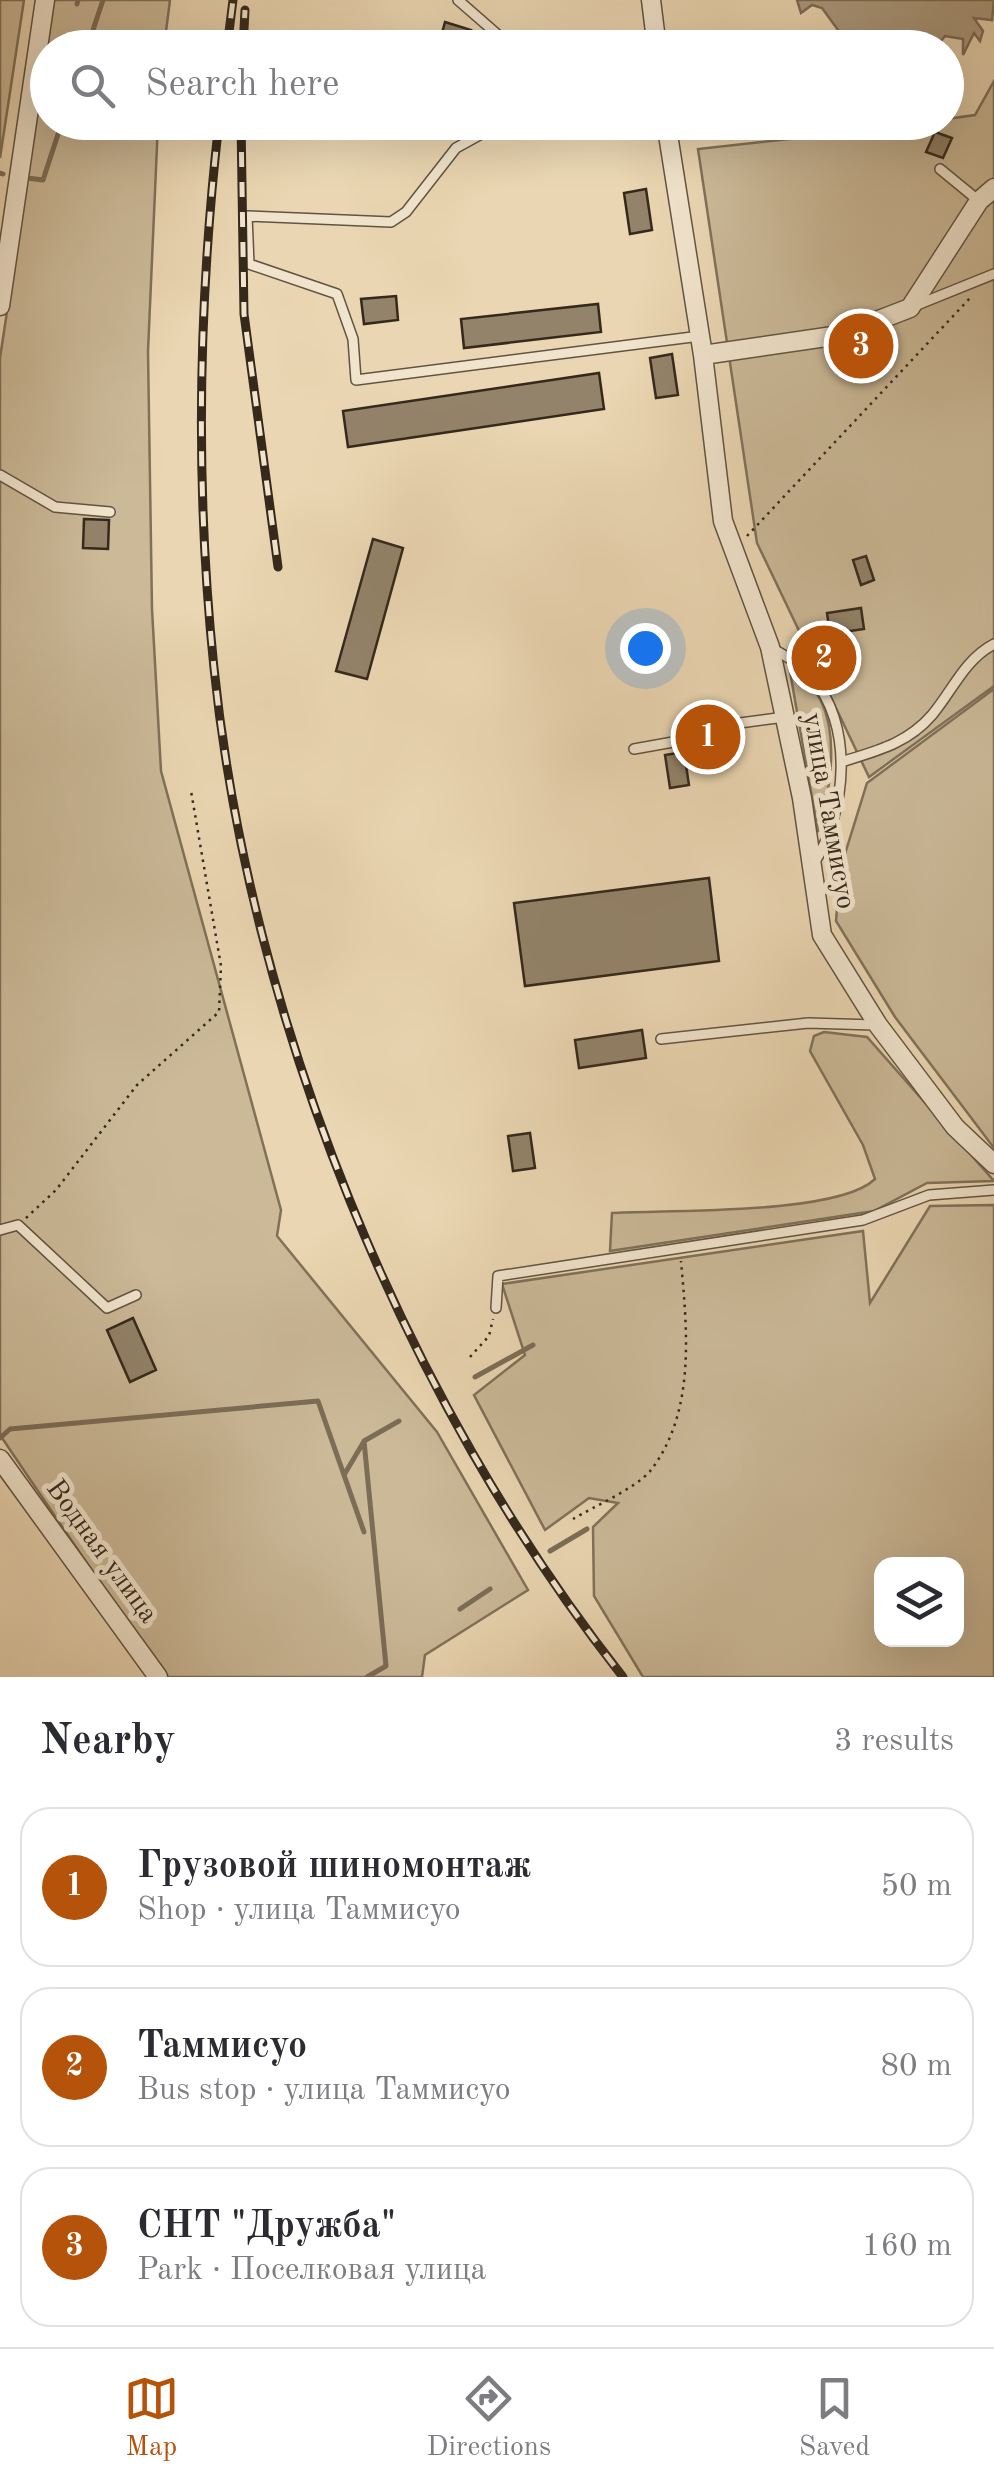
<!DOCTYPE html>
<meta charset="utf-8">
<style>
body{margin:0;font-family:"Old Standard TT",serif;background:#f7f7f7;color:#2b2b33}
.controls{position:absolute;right:30px;bottom:30px;display:grid;overflow:hidden;border-radius:20px;box-shadow:0 10px 40px #0002}
.controls button{width:90px;height:90px;display:grid;place-items:center;padding:0;border:0;border-bottom:2px solid #e1e1e2;background:#fff;color:#2b2b33;font:50px sans-serif}
.you{position:absolute;left:645px;top:648px;width:35px;height:35px;margin:-25px;border:8px solid #fff;border-radius:50%;background:#1a73e8;box-shadow:0 0 0 15px #1a73e833}
.badge{display:grid;place-items:center;width:65px;height:65px;border-radius:50%;background:#b45309;color:#fff;font-size:32px;font-weight:700}
.pin{position:absolute;translate:-50% -50%;border:5px solid #fff;box-shadow:0 2px 10px #0006}
.list{margin:0;padding:0;list-style:none}
h2{display:flex;justify-content:space-between;align-items:center;height:130px;margin:0;padding:0 40px;font-size:42px}
h2 small{font-size:32px;font-weight:400;color:#7c7c81}
.list li{display:grid;grid-template-columns:65px 1fr auto;gap:30px;align-items:center;box-sizing:border-box;height:160px;margin:0 20px 20px;padding:0 20px;border:2px solid #e1e1e2;border-radius:30px}
.list b{display:block;font-size:38px;white-space:nowrap}
.list p{margin:0;font-size:32px;white-space:nowrap;color:#7c7c81}
.list em{font-size:32px;font-style:normal;color:#7c7c81}
.icon{flex:none;width:55px;height:55px;fill:none;stroke:currentColor;stroke-width:2;stroke-linecap:round;stroke-linejoin:round}
.map{position:relative;flex:none;width:994px;height:1677px;overflow:hidden}
.search{position:absolute;background:#fff;box-shadow:0 10px 40px #0002;left:30px;right:30px;top:30px;height:110px;display:flex;align-items:center;gap:25px;box-sizing:border-box;padding:0 35px;border-radius:55px;color:#7c7c81;font-size:38px}
.sheet{height:670px;background:#fff}
nav{display:flex;justify-content:space-around;align-items:center;box-sizing:border-box;height:140px;border-top:2px solid #e1e1e2;background:#fff;font-size:28px;color:#7c7c81}
nav a{display:grid;justify-items:center;gap:5px}
nav .on{color:#b45309}
.map>svg:first-child{display:block}
.green{fill:#cbb998;stroke:#80715a;stroke-width:2.5;fill-rule:evenodd}
.water{fill:#ac9b7f;stroke:#7c6d57;stroke-width:2.5}
.lines{fill:none;stroke-linecap:round;stroke-linejoin:round}
.stream{stroke:#7c6d57;stroke-width:5}
.building{fill:#93836a;stroke:#35291c;stroke-width:2.5}
.service-casing{stroke:#625442;stroke-width:12}
.minor-casing{stroke:#625442;stroke-width:21}
.path{stroke:#35291c;stroke-width:2.5;stroke-dasharray:2.5 5;stroke-linecap:butt}
.service{stroke:#f1e4cd;stroke-width:9}
.minor{stroke:#f1e4cd;stroke-width:18}
.rail-casing{stroke:#35291c;stroke-width:9}
.rail{stroke:#f1e4cd;stroke-width:5;stroke-dasharray:15;stroke-linecap:butt}
.labels{text-anchor:middle;dominant-baseline:central;stroke-width:10;stroke-linejoin:round;paint-order:stroke}
.street-label{font-size:28px;fill:#35291c;stroke:#f1e4cd}
</style>
<div class="map">
<svg width="994" height="1677" viewBox="0 0 994 1677">
<rect width="100%" height="100%" fill="#ead6b2"/>
<filter id="stains"><feTurbulence type="fractalNoise" baseFrequency=".002" numOctaves="4"/><feColorMatrix values="0 0 0 0 .2 0 0 0 0 .09 0 0 0 0 .02 0 0 0 .5 -.17"/></filter>
<radialGradient id="worn" r=".72"><stop offset=".6" stop-color="#630" stop-opacity="0"/><stop offset="1" stop-color="#630" stop-opacity=".3"/></radialGradient>
<path class="green" d="M0,0H24L0,158Z
M54,0H170L164,47L48,48V122L158,123L148,351L152,609L161,771L281,1210L277,1236L437,1432L528,1590L425,1655L422,1677H164L0,1435V358Z
M994,81V686L869,777L757,543L698,149L946,122L947,119L975,115Z
M789,666C799,676 814,687 821,701C839,738 830,794 818,832Z
M994,689V1148L895,1017L836,921L840,870L867,783Z
M824,1032L867,1037L994,1181L927,1183L874,1211L610,1251L612,1213C669,1210 838,1215 875,1179L863,1145L810,1051L814,1036Z
M994,1205V1677H643L594,1596L593,1527L618,1503L589,1498L545,1530L474,1395L525,1355L502,1284L863,1231L870,1303L930,1206ZM882,1564H956V1640H882Z"/>
<path class="water" d="M797,0H994L992,20L974,18L983,31L980,41L974,33L963,55V39L945,36L936,47L851,44L840,47L841,34L822,8L812,5L801,13Z"/>
<g class="lines">
<path class="stream" d="M77,4L78,0
M87,48L103,0
M0,173L3,174
M27,178L43,180L62,122
M475,1377L533,1345
M0,1438L10,1429L318,1401L364,1532
M344,1475L363,1443
M550,1551L587,1529
M460,1609L490,1589
M367,1677L386,1666L364,1441L399,1421"/>
</g>
<path class="building" d="M445,22L471,30L466,48H438Z
M935,132L952,138L943,158L926,152Z
M646,189L652,230L630,234L624,193Z
M396,296L398,320L364,324L361,299Z
M598,304L601,332L464,348L461,319Z
M672,354L678,395L656,398L650,358Z
M599,373L604,409L348,447L343,411Z
M84,519L109,520L108,549L83,548Z
M373,539L403,548L367,679L336,671Z
M866,556L874,580L861,585L853,560Z
M861,608L864,629L830,634L827,613Z
M684,752L689,785L670,788L665,755Z
M709,878L719,961L525,986L514,903Z
M642,1030L646,1058L579,1068L575,1040Z
M530,1133L535,1168L513,1171L508,1136Z
M133,1318L156,1370L130,1382L107,1330Z"/>
<g class="lines">
<defs>
<path id="service" d="M458,0L513,48
M503,122L456,148L406,212L391,222L247,216L249,264L337,294L353,339L356,380L700,336
M940,169L979,201
M917,305L994,274
M0,475L55,507L110,512
M772,648C785,656 800,663 810,675C855,724 847,812 813,865
M634,749L690,739L710,727L785,717
M841,762C876,751 907,744 932,715C953,690 964,660 994,644
M661,1039L808,1023L875,1025
M0,1230L18,1225L107,1308L136,1295
M496,1308L498,1276L863,1220L929,1195L994,1190"/>
<path id="minor" d="M651,0L657,48
M666,122L703,355L723,521L770,647L802,798L822,935L878,1025L955,1127L994,1164
M0,306L45,0
M703,355L840,335L910,308L979,201L994,188
M0,1459L158,1677"/>
</defs>
<use href="#service" class="service-casing"/>
<use href="#minor" class="minor-casing"/>
<path class="path" d="M747,536L970,298
M26,1218L56,1190L137,1085L219,1012L221,966L191,791
M470,1357L489,1336L493,1319
M573,1519C593,1507 638,1487 651,1470C696,1411 687,1330 681,1261"/>
<use href="#service" class="service"/>
<use href="#minor" class="minor"/>
<defs>
<path id="rail" d="M227,48L233,0
M243,48L245,10
M219,122C198,305 195,486 214,668C250,1021 404,1399 623,1677
M241,122L244,314L278,567"/>
</defs>
<use href="#rail" class="rail-casing"/>
<use href="#rail" class="rail"/>
</g>
<g class="labels">
<g class="street-label">
<text transform="translate(828 811) rotate(80)">улица Таммисуо</text>
<text transform="translate(101 1552) rotate(54)">Водная улица</text>
</g>
</g>
<rect width="100%" height="100%" filter="url(#stains)"/>
<rect width="100%" height="100%" fill="url(#worn)"/>
</svg>
<div class="controls">
<button><svg class="icon" aria-label="layers" viewBox="0 0 24 24"><path d="M12 4l9 5-9 5-9-5zM3 14l9 5 9-5"/></svg></button>
</div>
<div class="you"></div>
<div class="pin badge" style="left:708px;top:737px">1</div>
<div class="pin badge" style="left:824px;top:658px">2</div>
<div class="pin badge" style="left:861px;top:346px">3</div>
<div class="search"><svg class="icon" aria-label="search" viewBox="0 0 24 24"><circle cx="10" cy="10" r="6"/><path d="M15 15l6 6"/></svg>Search here</div>
</div>
<section class="sheet">
<h2>Nearby<small>3 results</small></h2>
<ul class="list">
<li><span class="badge">1</span><div><b>Грузовой шиномонтаж</b><p>Shop · улица Таммисуо</p></div><em>50 m</em></li>
<li><span class="badge">2</span><div><b>Таммисуо</b><p>Bus stop · улица Таммисуо</p></div><em>80 m</em></li>
<li><span class="badge">3</span><div><b>СНТ &quot;Дружба&quot;</b><p>Park · Поселковая улица</p></div><em>160 m</em></li>
</ul>
</section>
<nav>
<a class="on"><svg class="icon" aria-label="map" viewBox="0 0 24 24"><path d="M3 6l6-2 6 2 6-2v14l-6 2-6-2-6 2zM9 4v14M15 6v14"/></svg>Map</a>
<a><svg class="icon" aria-label="directions" viewBox="0 0 24 24"><path d="M12 3l9 9-9 9-9-9zM9 14v-3h6M13 9l2 2-2 2"/></svg>Directions</a>
<a><svg class="icon" aria-label="saved" viewBox="0 0 24 24"><path d="M7 4h10v16l-5-4-5 4z"/></svg>Saved</a>
</nav>
